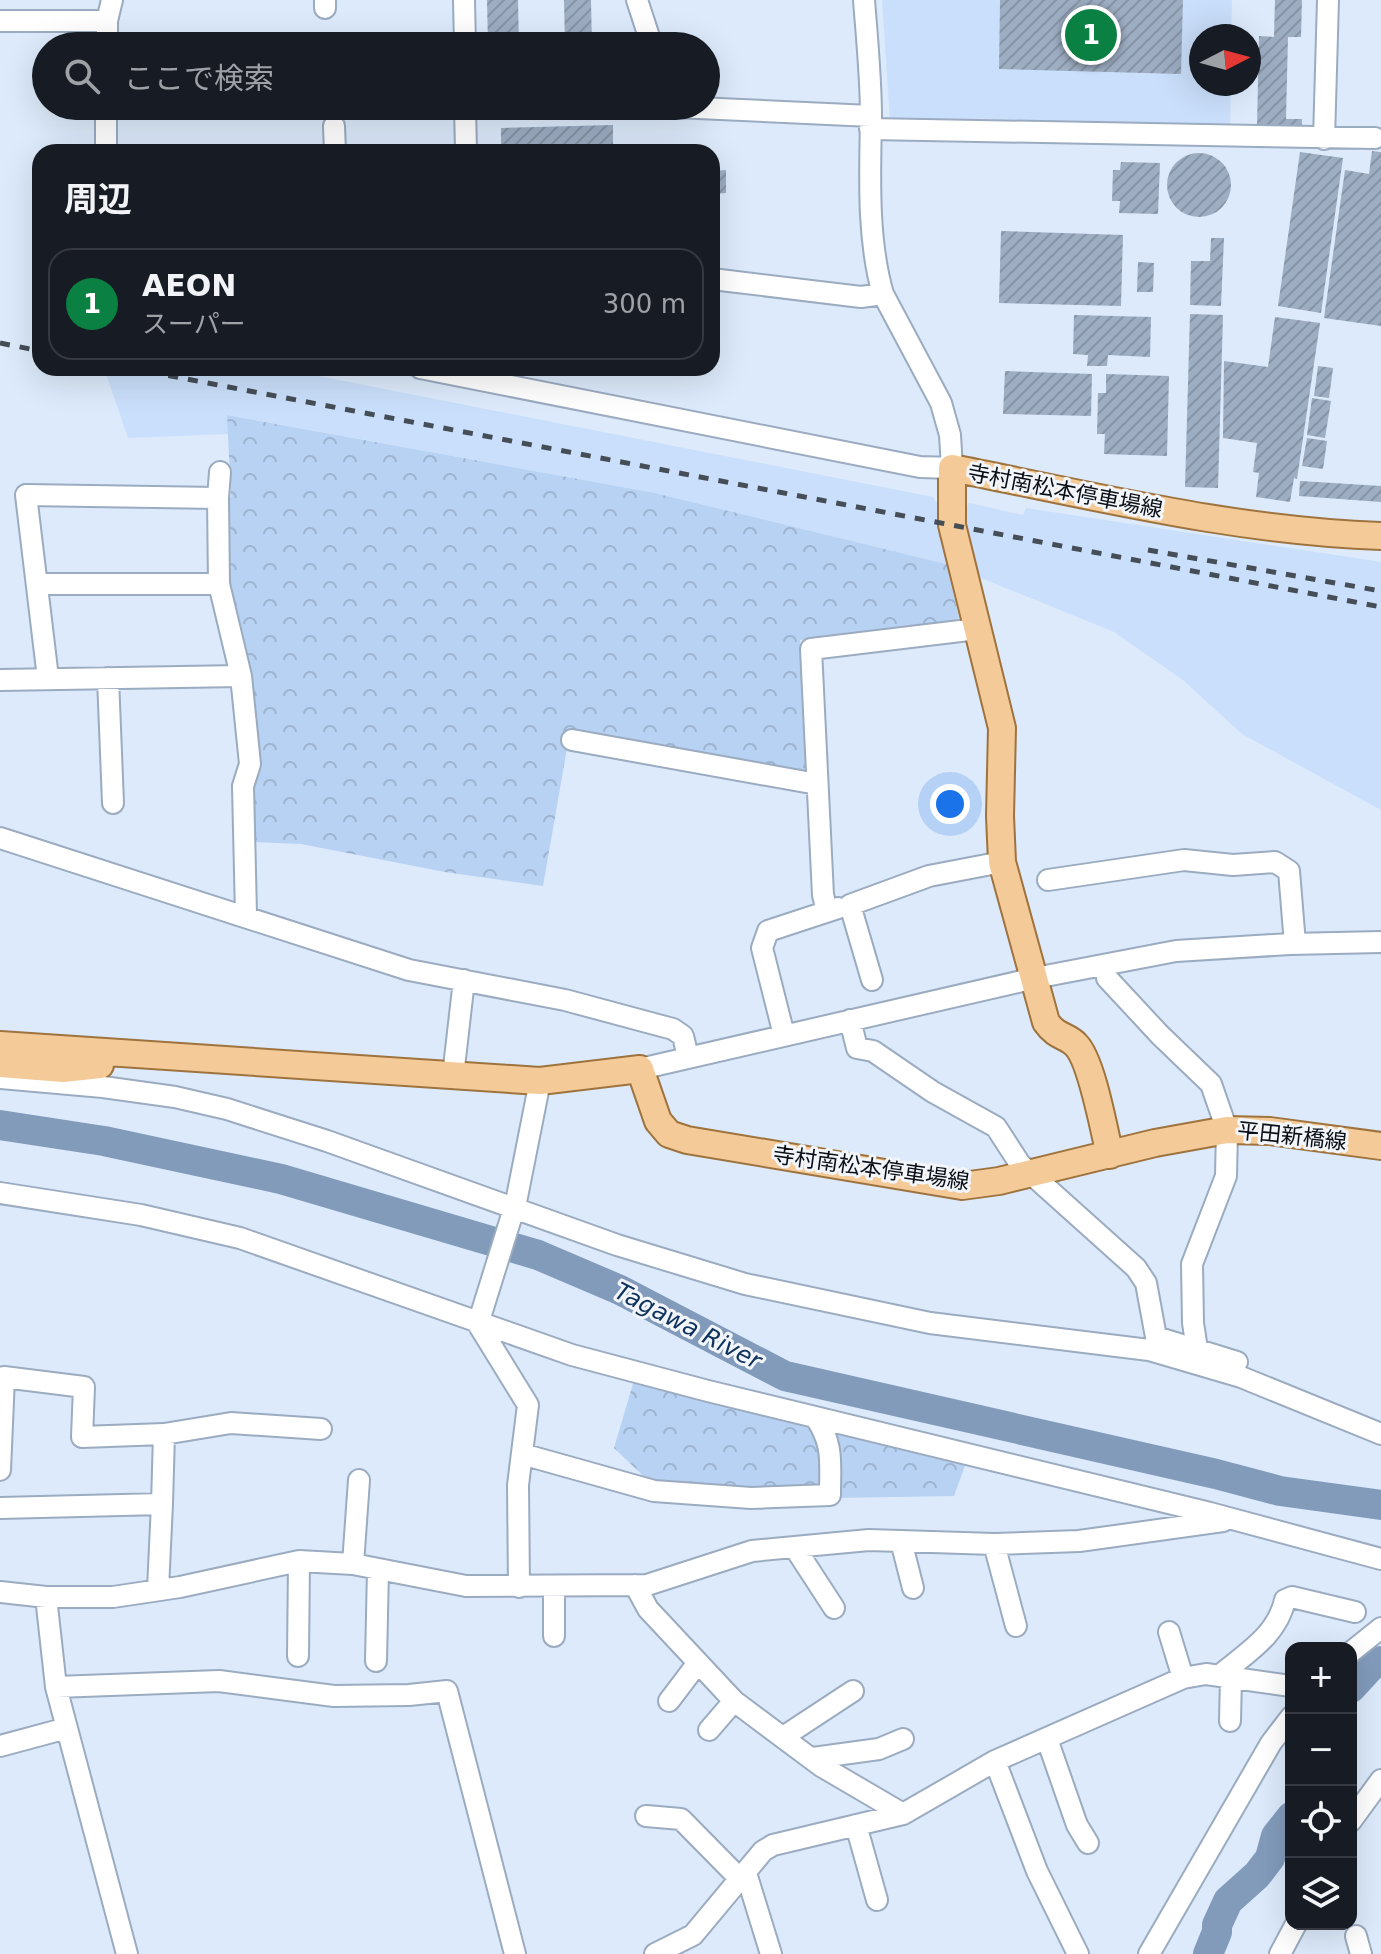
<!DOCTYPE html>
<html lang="ja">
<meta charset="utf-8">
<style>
body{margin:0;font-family:"DejaVu Sans","Noto Sans JP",sans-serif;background:#20242c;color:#f1f3f6}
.controls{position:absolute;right:24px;bottom:24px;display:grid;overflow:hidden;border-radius:16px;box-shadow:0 8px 32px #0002}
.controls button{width:72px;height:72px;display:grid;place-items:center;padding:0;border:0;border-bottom:2px solid #363941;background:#171b24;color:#f1f3f6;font:40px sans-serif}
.compass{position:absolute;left:1189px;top:24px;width:72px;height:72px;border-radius:50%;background:#171b24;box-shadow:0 8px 32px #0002;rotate:84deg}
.you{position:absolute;left:950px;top:804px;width:28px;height:28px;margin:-20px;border:6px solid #fff;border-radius:50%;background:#1a73e8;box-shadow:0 0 0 12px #1a73e833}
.badge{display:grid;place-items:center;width:52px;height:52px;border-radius:50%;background:#0b8043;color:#fff;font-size:26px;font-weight:700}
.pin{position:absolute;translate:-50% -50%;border:4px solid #fff;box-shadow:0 2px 8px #0006}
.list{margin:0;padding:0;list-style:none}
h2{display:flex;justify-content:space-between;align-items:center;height:104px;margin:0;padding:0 32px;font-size:34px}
h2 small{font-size:26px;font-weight:400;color:#9ea1a6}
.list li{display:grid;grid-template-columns:52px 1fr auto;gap:24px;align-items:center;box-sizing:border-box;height:112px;margin:0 16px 16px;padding:0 16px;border:2px solid #363941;border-radius:24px}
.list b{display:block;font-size:30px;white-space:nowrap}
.list p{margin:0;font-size:26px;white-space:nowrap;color:#9ea1a6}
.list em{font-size:26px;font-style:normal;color:#9ea1a6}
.icon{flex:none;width:44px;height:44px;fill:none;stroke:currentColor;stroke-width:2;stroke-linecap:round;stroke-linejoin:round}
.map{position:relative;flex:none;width:1381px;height:1954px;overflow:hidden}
.search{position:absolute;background:#171b24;box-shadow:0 8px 32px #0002;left:32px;top:32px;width:688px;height:88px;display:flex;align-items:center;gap:20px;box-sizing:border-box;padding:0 28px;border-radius:44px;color:#9ea1a6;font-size:30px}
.panel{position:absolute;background:#171b24;box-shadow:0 8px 32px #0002;left:32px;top:144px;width:688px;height:232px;border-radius:24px}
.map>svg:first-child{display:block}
.built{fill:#cadffb}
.park{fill:url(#park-crowns)}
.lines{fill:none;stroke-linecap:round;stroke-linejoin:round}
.river{stroke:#829bbb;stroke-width:30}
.building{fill:url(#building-hatch)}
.minor-casing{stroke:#9babc0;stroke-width:24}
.major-casing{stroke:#9e733e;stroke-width:30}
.minor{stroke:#fff;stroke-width:20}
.major{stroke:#f4cb98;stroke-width:26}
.rail{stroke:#454d57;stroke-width:5;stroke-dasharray:10 10;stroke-linecap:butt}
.labels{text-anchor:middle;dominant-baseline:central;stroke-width:6;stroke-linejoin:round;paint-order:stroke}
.street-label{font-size:22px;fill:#0a0f16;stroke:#f2f6fa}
.water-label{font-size:24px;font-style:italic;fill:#0f325d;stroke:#f2f6fa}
</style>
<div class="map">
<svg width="1381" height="1954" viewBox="0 0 1381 1954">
<defs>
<pattern id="park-crowns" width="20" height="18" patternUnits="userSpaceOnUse" patternTransform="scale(2)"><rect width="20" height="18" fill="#b8d2f3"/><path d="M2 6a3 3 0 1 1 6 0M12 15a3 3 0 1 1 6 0" fill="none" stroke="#9db3d0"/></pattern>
<pattern id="building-hatch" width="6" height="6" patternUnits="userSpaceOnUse" patternTransform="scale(2)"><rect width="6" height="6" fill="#9dadc2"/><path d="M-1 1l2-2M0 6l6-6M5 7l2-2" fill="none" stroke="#8694a6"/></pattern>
</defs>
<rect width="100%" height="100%" fill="#dceafb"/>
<path class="built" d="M882,0H1232L1231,36H1201V84H1231L1230,130L890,121Z
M104,368H278L933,497L939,507L950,565L655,493L228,415V434L128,438Z
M969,503L1023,515L1026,508L1381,562V810L1242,734L1183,680L1114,632L969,573L961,513Z"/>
<path class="park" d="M227,415L655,493L950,565L948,571L959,618L942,625L800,640L807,769L803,775L570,731L543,886L445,872L301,844L251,842L223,498L231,497Z
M635,1377L809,1421L817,1428L827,1493L654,1486L614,1448Z
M827,1427L967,1460L954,1496L833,1498Z"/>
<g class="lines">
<path class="river" d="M0,1125L104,1141L281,1179L538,1255L620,1290L785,1376L1216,1474L1280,1491L1381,1505
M1351,1688L1372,1665L1381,1661
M1208,1954L1217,1932V1925L1228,1901L1257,1875L1270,1858L1276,1836L1291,1817"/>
</g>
<path class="building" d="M487,0H518L519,46H488Z
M564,0H591L592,46H565Z
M1000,0H1183L1181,74L999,69Z
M1275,0H1302L1301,37H1288L1286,119H1302V128L1257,127L1259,36L1274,37Z
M613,125V152H501V128Z
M1372,151L1381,152V326L1324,318L1345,170L1369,174Z
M1300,152L1343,158L1321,313L1278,306Z
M1167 185a32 32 0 1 1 64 0a32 32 0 1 1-64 0Z
M1121,162L1160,163L1158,214L1119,213L1120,201H1112L1113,170H1120Z
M726,170V193L715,194L712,202V171Z
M1001,231L1123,235L1121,306L999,303Z
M1211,238H1224L1221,306L1190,305L1191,261H1210Z
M1138,262L1154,263L1153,292H1137Z
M1190,314L1223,315L1218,488L1185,487Z
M1074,315L1151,317L1150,357L1108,355L1107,366H1087L1088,355L1073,354Z
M1275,317L1320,323L1297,479L1294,478L1290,502L1256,497L1259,473L1253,472L1257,443L1223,438L1224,361L1268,367Z
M1318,366L1333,368L1329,398L1314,396Z
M1005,371L1092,374L1091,416L1003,414Z
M1106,374L1169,376L1167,456L1104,454L1105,434H1097L1098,393H1106Z
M1312,398L1331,401L1325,438L1307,435Z
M1307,438L1327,441L1323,469L1302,466Z
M1300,481L1381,486V502L1299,496Z"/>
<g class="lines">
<defs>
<path id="minor" d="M325,0V8
M464,0L465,46
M637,0L652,46
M0,21H107
M107,46V21L112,0
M106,106V152
M446,106H511
M465,106L466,152
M654,106L871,116
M334,126L335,152
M870,129L1375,138
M1324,139L1328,0
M712,279L861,297L883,294
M420,368L920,467L952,468L950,435L941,403L883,294C867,239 870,174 871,117C871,78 867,39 864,0
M220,472L218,498L219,584L241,676L250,764L243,786L246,915
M38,584H219
M48,678L26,495L218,498
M108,678L113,803
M0,680L241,676
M572,740L817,784
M0,838L409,970L565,1000L673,1029L683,1036L688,1057
M1048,880L1184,860L1233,865L1275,862L1289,871L1295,944
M827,911L823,895L811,649L977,629
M1107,978L1160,1035L1211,1084L1227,1130L1226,1176L1192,1264L1193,1323L1197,1349
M872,980L850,905L929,876L1002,862
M850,1020L857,1048L873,1051L933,1092L996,1127L1020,1164L1136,1268L1146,1283L1156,1337L1237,1362
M784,1035L762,948L768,931L838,908
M640,1069L1035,978L1176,951L1290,944L1381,942
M453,1076L464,980
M0,1078L103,1087L175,1097L227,1109L327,1141L617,1245L745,1284L930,1323L1149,1350L1241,1377L1381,1434
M0,1193L141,1215L240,1238L572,1355L708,1391L1210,1513L1381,1559
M522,1454L654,1491L751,1498L830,1495C830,1463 834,1444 815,1417
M0,1470L4,1377L84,1387L82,1437L164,1434L231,1423L321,1429
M0,1508L162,1504L164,1434
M901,1541L913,1588
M994,1544L1016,1626
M795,1548L834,1608
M353,1564L359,1480
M635,1585L648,1609L734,1701L821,1766L903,1814
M519,1587L518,1485L528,1405L478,1324L516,1202L540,1081
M158,1589L162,1504
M0,1592L46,1597H113L180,1587L299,1561L353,1564L466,1586L647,1585L752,1551L869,1540L994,1544L1079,1541L1223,1521
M46,1597L56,1687L127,1954
M1169,1632L1183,1678
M554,1636V1586
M1351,1652L1381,1628
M298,1656L299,1561
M376,1661L378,1569
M1219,1676C1246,1653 1277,1636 1285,1600L1292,1597L1355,1612
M56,1687L219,1681L334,1696L409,1695L447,1691L515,1954
M669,1701L697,1664
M1230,1721L1231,1677
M709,1730L734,1701
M783,1737L853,1691
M1047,1739L1077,1825L1088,1843
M0,1746L67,1728
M813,1758L879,1749L903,1739
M995,1761L1037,1871L1078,1954
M646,1816L681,1819L740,1879
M1351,1821L1381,1780
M856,1825L877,1900
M746,1873L771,1954
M1356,1936L1361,1954
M655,1954L693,1935L763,1851L773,1845L903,1814L995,1761L1183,1678L1206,1674L1291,1686
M1149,1954L1271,1743L1291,1717
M1280,1954L1296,1924"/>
<path id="major" d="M0,1045L540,1081L640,1069L658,1121L669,1134L687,1140L962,1186L999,1181L1155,1143L1227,1130L1270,1131L1381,1146
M0,1064L63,1069L100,1065
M1110,1155C1104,1131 1092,1061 1076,1045C1067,1035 1057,1038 1046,1022L1002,862L1000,816L1002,728L952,525V468C1094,496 1235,531 1381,536"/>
</defs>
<use href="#minor" class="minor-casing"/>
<use href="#major" class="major-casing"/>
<use href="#minor" class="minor"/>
<use href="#major" class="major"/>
<path class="rail" d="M0,343L40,351
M129,368L1381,607
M1148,550L1381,591"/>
</g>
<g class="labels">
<g class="street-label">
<text transform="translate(1065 491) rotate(11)">寺村南松本停車場線</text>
<text transform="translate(1292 1136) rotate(6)">平田新橋線</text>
<text transform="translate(871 1168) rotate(8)">寺村南松本停車場線</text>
</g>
<g class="water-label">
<text transform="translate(688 1326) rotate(27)">Tagawa River</text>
</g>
</g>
</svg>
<div class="controls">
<button>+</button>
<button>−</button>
<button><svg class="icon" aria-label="locate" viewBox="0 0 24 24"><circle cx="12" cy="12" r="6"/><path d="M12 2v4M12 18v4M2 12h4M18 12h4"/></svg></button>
<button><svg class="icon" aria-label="layers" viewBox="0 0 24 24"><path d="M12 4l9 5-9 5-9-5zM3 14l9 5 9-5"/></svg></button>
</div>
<svg class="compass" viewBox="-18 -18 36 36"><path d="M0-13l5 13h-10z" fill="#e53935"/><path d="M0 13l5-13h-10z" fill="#9ea1a6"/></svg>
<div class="you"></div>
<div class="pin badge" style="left:1091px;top:35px">1</div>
<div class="search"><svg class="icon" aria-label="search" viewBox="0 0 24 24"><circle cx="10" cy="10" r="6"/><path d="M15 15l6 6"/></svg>ここで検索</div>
<section class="panel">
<h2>周辺<small></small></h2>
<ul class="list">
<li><span class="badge">1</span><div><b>AEON</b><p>スーパー</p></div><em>300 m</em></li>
</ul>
</section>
</div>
